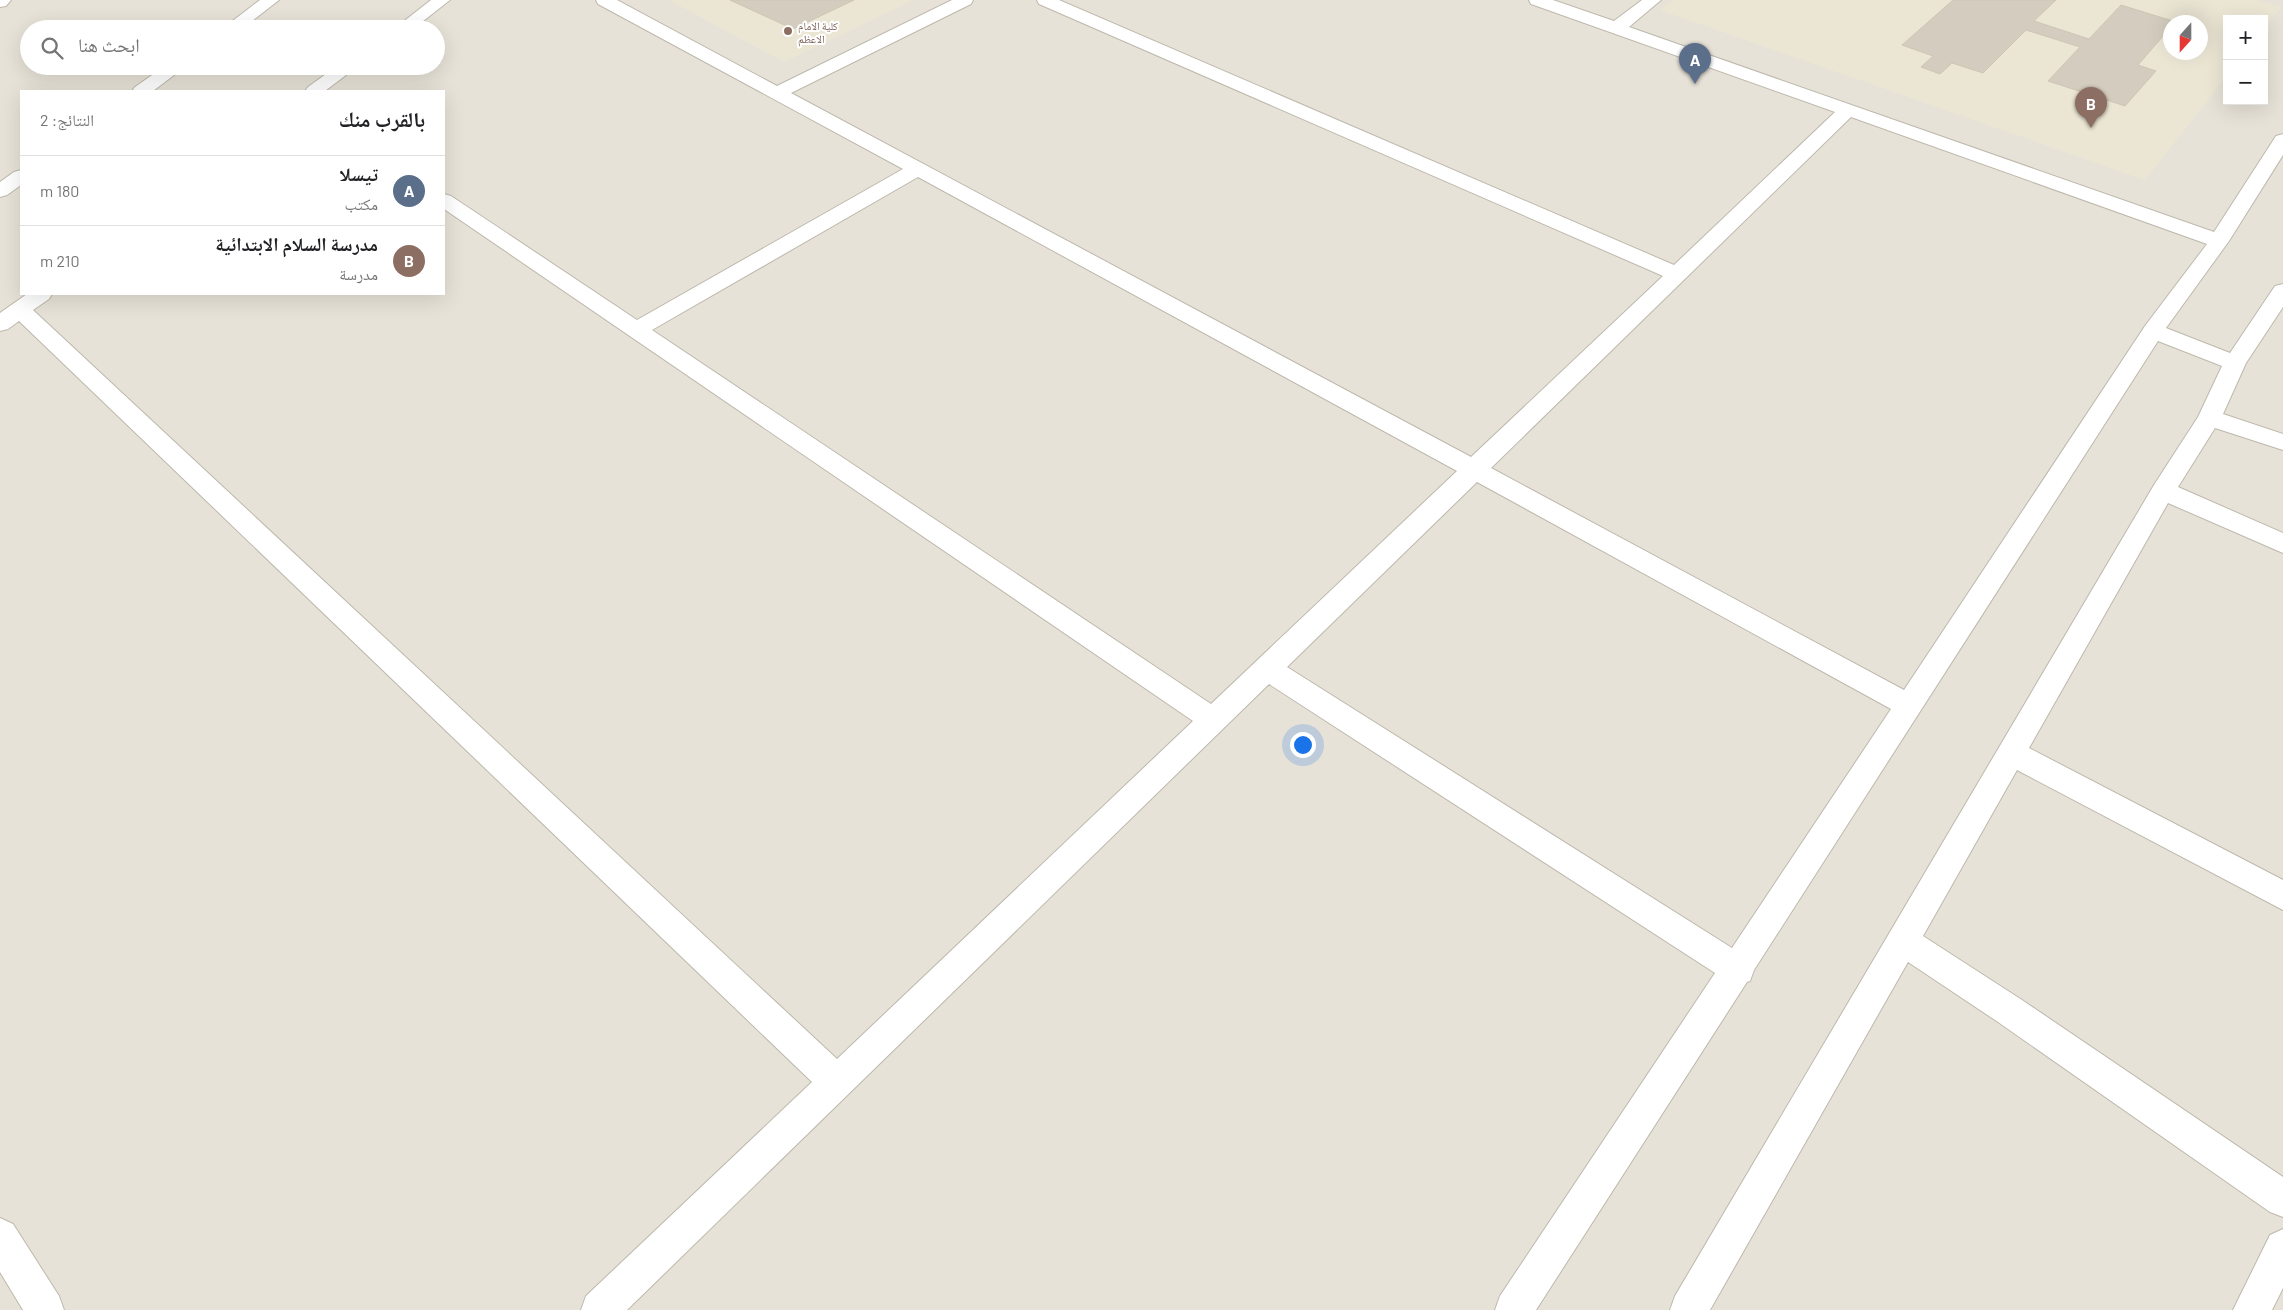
<!DOCTYPE html>
<html lang="ar">
<meta charset="utf-8">
<style>
body{margin:0;font-family:Barlow,"Noto Naskh Arabic",sans-serif;background:#f2f2f2;color:#202124;direction:rtl}
.controls{position:absolute;right:15px;top:15px;display:grid;overflow:hidden;border-radius:0px;box-shadow:0 5px 20px #0002}
.controls button{width:45px;height:45px;display:grid;place-items:center;padding:0;border:0;border-bottom:1px solid #e0e0e0;background:#fff;color:#202124;font:25px sans-serif}
.compass{position:absolute;left:2163px;top:15px;width:45px;height:45px;border-radius:50%;background:#fff;box-shadow:0 5px 20px #0002;rotate:201deg}
.you{position:absolute;left:1302px;top:744px;width:18px;height:18px;margin:-12px;border:4px solid #fff;border-radius:50%;background:#1a73e8;box-shadow:0 0 0 8px #1a73e833}
.badge{display:grid;place-items:center;width:32px;height:32px;border-radius:50%;background:#d93025;color:#fff;font-size:16px;font-weight:700}
.pin{position:absolute;translate:-50% -41px;filter:drop-shadow(0 1px 2px #0008)}
.pin::after{content:'';position:absolute;top:26px;width:18px;height:15px;background:inherit;clip-path:polygon(0 0,100% 0,50% 100%)}
.list{margin:0;padding:0;list-style:none}
h2{display:flex;justify-content:space-between;align-items:center;height:65px;margin:0;padding:0 20px;font-size:21px}
h2 small{font-size:16px;font-weight:400;color:#757577}
.list li{display:grid;grid-template-columns:32px 1fr auto;gap:15px;align-items:center;box-sizing:border-box;height:70px;padding:0 20px;border-top:1px solid #e0e0e0}
.list b{display:block;font-size:19px;white-space:nowrap}
.list p{margin:0;font-size:16px;white-space:nowrap;color:#757577}
.list em{font-size:16px;font-style:normal;color:#757577}
.icon{flex:none;width:28px;height:28px;fill:none;stroke:currentColor;stroke-width:2;stroke-linecap:round;stroke-linejoin:round}
.map{position:relative;flex:none;width:2283px;height:1310px;overflow:hidden;direction:ltr}
.search{position:absolute;background:#fff;box-shadow:0 5px 20px #0002;left:20px;top:20px;width:425px;height:55px;display:flex;align-items:center;gap:12px;box-sizing:border-box;padding:0 18px;border-radius:28px;color:#757577;font-size:19px}
.panel{position:absolute;background:#fff;box-shadow:0 5px 20px #0002;left:20px;top:90px;width:425px;height:205px;border-radius:0px;direction:rtl}
.map>svg:first-child{display:block}
.residential{fill:#e7e2d7;fill-rule:evenodd}
.education{fill:#ebe6d4;fill-rule:evenodd}
.building{fill:#d4cdbf;stroke:#cec5b3}
.lines{fill:none;stroke-linecap:round;stroke-linejoin:round}
.minor-casing{stroke:#beb8ac;stroke-width:2}
.minor{fill:#fff;fill-rule:evenodd}
.education-dot{fill:#8d6e63;stroke:#fff;stroke-width:2}
.labels{text-anchor:middle;dominant-baseline:central;stroke-width:4;stroke-linejoin:round;paint-order:stroke}
.far-education-label{font-size:11px;fill:#785e54;stroke:#fff;text-anchor:start}
</style>
<div class="map">
<svg width="2283" height="1310" viewBox="0 0 2283 1310">
<rect width="100%" height="100%" fill="#f3f0e9"/>
<path class="residential" d="M0,0H2283V1310H0ZM2227,19H2264V101H2227ZM2170,22H2200V52H2170ZM29,29H436V66H29ZM21,91H444V294H21Z"/>
<path class="education" d="M669,0H913L784,62Z
M1673,0H2256L2281,7L2264,28V19H2227V76L2145,180L1660,10ZM2170,22H2200V52H2170Z"/>
<path class="building" d="M730,0H854L793,29Z
M1953,0H2056L2034,21L2089,39L2121,5L2176,22H2170V28L2138,65L2156,71L2125,106L2048,81L2080,47L2026,30L1983,73L1952,63L1940,74L1921,67L1933,56L1902,45Z"/>
<g class="lines">
<defs>
<path id="minor" d="M0,0H11L6,6L0,7Z
M260,0H279L242,29H222Z
M431,0H450L413,29H394Z
M596,0H617L777,86L952,0H973L971,4L791,93L1471,457L1663,276L1039,4L1037,0H1059L1674,265L1835,112L1531,4L1529,0H1553L1614,21L1642,0H1661L1629,27L2214,232L2276,136L2283,134V155L2229,241L2166,328L2230,353L2275,286L2283,284V307L2246,363L2223,414L2283,434V450L2215,428L2178,487L2283,533V553L2168,503L2029,748L2283,880V910L2017,770L1923,936L2022,1000L2283,1177V1217L2270,1212L1998,1022L1908,962L1710,1310H1670L1675,1296L2154,485L2198,417L2222,366L2158,341L1754,970L1750,981L1747,982L1536,1310H1495L1500,1296L1715,973L1269,684L627,1310H581L586,1296L812,1082L19,321L8,329L0,331V313L27,294H52L49,299L33,310L837,1059L1193,721L444,209V194L451,196L637,320L903,169L598,4ZM1851,117L2207,244L2145,326L1904,690L1491,468ZM918,177L1457,471L1211,704L652,330ZM1477,482L1891,709L1732,948L1287,667Z
M165,66H186L153,91H132L135,87Z
M337,66H358L325,91H305L308,87Z
M21,170V185L7,195L0,197V182L14,172Z
M0,1218L13,1224L59,1296L64,1310H23L0,1272Z
M2283,1229V1288L2272,1310H2233L2270,1235Z"/>
</defs>
<use href="#minor" class="minor-casing"/>
<use href="#minor" class="minor"/>
</g>
<circle class="education-dot" cx="788" cy="31" r="5"/>
<g class="labels">
<g class="far-education-label">
<text x="798" y="25">كلية الامام<tspan x="798" dy="13">الاعظم</tspan></text>
</g>
</g>
</svg>
<div class="controls">
<button>+</button>
<button>−</button>
</div>
<svg class="compass" viewBox="-18 -18 36 36"><path d="M0-13l5 13h-10z" fill="#e53935"/><path d="M0 13l5-13h-10z" fill="#757577"/></svg>
<div class="you"></div>
<div class="pin badge" style="left:1695px;top:84px;background:#5c6f8a">A</div>
<div class="pin badge" style="left:2091px;top:128px;background:#8d6e63">B</div>
<div class="search"><svg class="icon" aria-label="search" viewBox="0 0 24 24"><circle cx="10" cy="10" r="6"/><path d="M15 15l6 6"/></svg>ابحث هنا</div>
<section class="panel">
<h2>بالقرب منك<small>النتائج: 2</small></h2>
<ul class="list">
<li><span class="badge" style="background:#5c6f8a">A</span><div><b>تيسلا</b><p>مكتب</p></div><em>180 m</em></li>
<li><span class="badge" style="background:#8d6e63">B</span><div><b>مدرسة السلام الابتدائية</b><p>مدرسة</p></div><em>210 m</em></li>
</ul>
</section>
</div>
